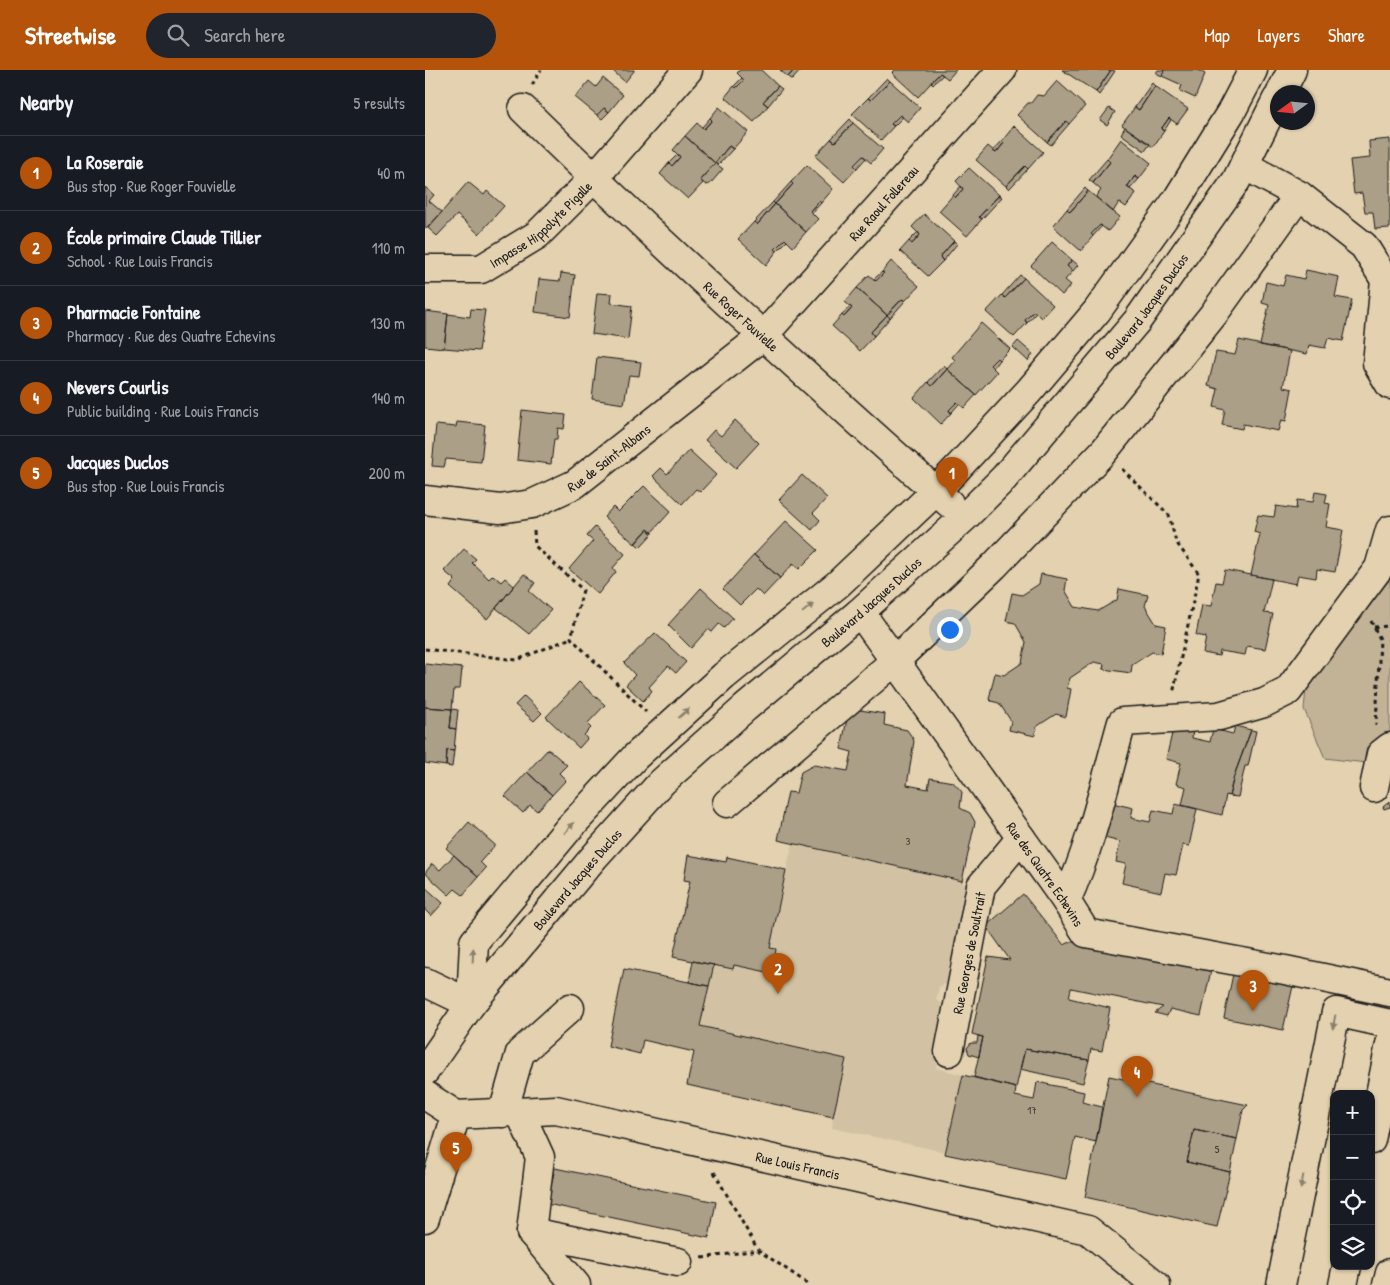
<!DOCTYPE html>
<meta charset="utf-8">
<style>
body{margin:0;font-family:"Patrick Hand",sans-serif;background:#20242c;color:#f1f3f6}
.controls{position:absolute;right:15px;bottom:15px;display:grid;overflow:hidden;border-radius:10px;box-shadow:0 1px 4px #0004}
.controls button{width:45px;height:45px;display:grid;place-items:center;padding:0;border:0;border-bottom:1px solid #363941;background:#171b24;color:#f1f3f6;font:25px sans-serif}
.compass{position:absolute;left:845px;top:15px;width:45px;height:45px;border-radius:50%;background:#171b24;box-shadow:0 1px 4px #0004;rotate:255deg}
.you{position:absolute;left:524px;top:559px;width:18px;height:18px;margin:-12px;border:4px solid #fff;border-radius:50%;background:#1a73e8;box-shadow:0 0 0 8px #1a73e833}
.badge{display:grid;place-items:center;width:32px;height:32px;border-radius:50%;background:#b45309;color:#fff;font-size:16px;font-weight:700}
.pin{position:absolute;translate:-50% -41px;filter:drop-shadow(0 1px 2px #0008)}
.pin::after{content:'';position:absolute;top:26px;width:18px;height:15px;background:inherit;clip-path:polygon(0 0,100% 0,50% 100%)}
.list{margin:0;padding:0;list-style:none}
h2{display:flex;justify-content:space-between;align-items:center;height:65px;margin:0;padding:0 20px;font-size:21px}
h2 small{font-size:16px;font-weight:400;color:#9ea1a6}
.list li{display:grid;grid-template-columns:32px 1fr auto;gap:15px;align-items:center;box-sizing:border-box;height:75px;padding:0 20px;border-top:1px solid #363941}
.list b{display:block;font-size:19px;white-space:nowrap}
.list p{margin:0;font-size:16px;white-space:nowrap;color:#9ea1a6}
.list em{font-size:16px;font-style:normal;color:#9ea1a6}
.icon{flex:none;width:28px;height:28px;fill:none;stroke:currentColor;stroke-width:2;stroke-linecap:round;stroke-linejoin:round}
.map{position:relative;flex:none;width:965px;height:1215px;overflow:hidden}
header{display:flex;align-items:center;gap:30px;box-sizing:border-box;height:70px;padding:0 25px;background:#b45309;color:#fff}
header strong{font-size:24px}
nav{display:flex;gap:28px;margin-inline-start:auto;font-size:18px}
.search{width:350px;height:45px;background:#20242c;display:flex;align-items:center;gap:12px;box-sizing:border-box;padding:0 18px;border-radius:28px;color:#9ea1a6;font-size:19px}
main{display:flex}
aside{flex:1;background:#171b24}
.map>svg:first-child{display:block}
.built{fill:#d2c2a3}
.green{fill:#c2b397;stroke:#6f685a}
.building{fill:#ac9f87;stroke:#1c1c1c}
.lines{fill:none;stroke-linecap:round;stroke-linejoin:round}
.minor-casing{stroke:#1c1c1c;stroke-width:31}
.path{stroke:#1c1c1c;stroke-width:3;stroke-dasharray:4 4;stroke-linecap:butt}
.minor{stroke:#e3d1af;stroke-width:28}
.oneway{fill:#89806d}
.labels{text-anchor:middle;dominant-baseline:central;stroke-width:4;stroke-linejoin:round;paint-order:stroke}
.number-label{font-size:11px;fill:#403d37}
.street-label{font-size:14px;fill:#1c1c1c;stroke:#e3d1af}
</style>
<header>
<strong>Streetwise</strong>
<div class="search"><svg class="icon" aria-label="search" viewBox="0 0 24 24"><circle cx="10" cy="10" r="6"/><path d="M15 15l6 6"/></svg>Search here</div>
<nav><a>Map</a><a>Layers</a><a>Share</a></nav>
</header>
<main>
<aside>
<h2>Nearby<small>5 results</small></h2>
<ul class="list">
<li><span class="badge">1</span><div><b>La Roseraie</b><p>Bus stop · Rue Roger Fouvielle</p></div><em>40 m</em></li>
<li><span class="badge">2</span><div><b>École primaire Claude Tillier</b><p>School · Rue Louis Francis</p></div><em>110 m</em></li>
<li><span class="badge">3</span><div><b>Pharmacie Fontaine</b><p>Pharmacy · Rue des Quatre Echevins</p></div><em>130 m</em></li>
<li><span class="badge">4</span><div><b>Nevers Courlis</b><p>Public building · Rue Louis Francis</p></div><em>140 m</em></li>
<li><span class="badge">5</span><div><b>Jacques Duclos</b><p>Bus stop · Rue Louis Francis</p></div><em>200 m</em></li>
</ul>
</aside>
<div class="map">
<svg width="965" height="1215" viewBox="0 0 965 1215">
<rect width="100%" height="100%" fill="#e3d1af"/>
<filter id="ink" filterUnits="userSpaceOnUse"><feTurbulence type="fractalNoise" baseFrequency=".02" numOctaves="2"/><feDisplacementMap in="SourceGraphic" scale="10" xChannelSelector="R" yChannelSelector="G"/><feConvolveMatrix kernelMatrix="1 2 1 2 8 2 1 2 1" color-interpolation-filters="sRGB"/></filter>
<g filter="url(#ink)">
<path class="built" d="M368,773L537,811L547,827L531,909L514,917L511,930L525,939L511,998L538,1005L521,1082L407,1058L408,1047L262,1015L269,982L218,970L215,984L183,976L199,899L264,912L268,891L248,887L264,812L259,810L263,785L301,792L361,800Z"/>
<path class="green" d="M965,509V669L949,694L900,688L879,639L881,619Z"/>
<path class="building" d="M187,0H209V1L200,12Z
M315,0H336L353,16L338,32L343,36L329,52L300,27L309,16L311,18L319,10L312,3Z
M355,0H369L363,7Z
M369,0H376L367,10L363,7Z
M470,0H531L523,9L515,3L493,27L467,3Z
M637,0H686L671,22Z
M686,0L690,1L674,25L671,22Z
M733,0H739L737,6L731,3Z
M739,0H773L780,4L770,28L755,21L757,15L737,6Z
M515,3L518,5L508,14L506,12Z
M178,8L198,25L184,42L179,38L172,45L150,27L164,11L171,17Z
M317,8L319,10L311,18L309,16Z
M462,8L465,11L446,30L443,28Z
M465,11L495,38L483,52L475,45L466,54L469,56L456,70L427,44L443,28L446,30Z
M632,11L660,36L644,54L641,51L622,72L592,45L603,33H606L612,25L619,26Z
M727,13L730,16L714,40L710,37Z
M353,16L357,19L343,36L338,32Z
M730,16L763,39L752,54L744,48L736,59L739,61L728,77L697,55L710,37L714,40Z
M294,37L323,62L308,79L304,76L290,93L260,66L272,53L279,59L287,50L285,48Z
M179,38L184,42L177,49L172,45Z
M684,38L690,42L682,55L675,50Z
M475,45L478,47L469,56L466,54Z
M285,48L287,50L279,59L277,57Z
M744,48L746,50L739,61L736,59Z
M425,49L428,53L410,72L406,69Z
M641,51L644,54L626,75L622,72Z
M428,53L458,79L446,93L438,86L429,95L432,98L419,112L390,86L406,69L410,72Z
M589,56L618,82L603,99L600,96L581,116L551,90L563,76L571,83L579,73L577,71Z
M700,57L725,74L720,81L696,64Z
M260,66L290,93L275,110L278,113L263,129L235,104L244,93L247,96L255,87L248,80Z
M696,69L726,93L714,109L710,106L702,117L711,123L701,137L694,132L688,142L671,127L676,120L668,113L685,92L682,89Z
M965,69V158L950,159L948,142H940L937,123L929,124L925,90L945,88L944,71Z
M577,71L579,73L571,83L568,81Z
M304,76L308,79L293,95L290,93Z
M253,84L255,87L247,96L244,93Z
M438,86L441,88L432,98L429,95Z
M682,89L685,92L668,113L664,110Z
M290,93L298,99L285,114L281,115L275,110Z
M382,95L408,119L396,133L394,131L385,141L393,149L381,162L350,134L368,114L366,112Z
M600,96L603,99L584,119L581,116Z
M544,98L574,125L554,147L557,149L542,166L514,141L528,125L530,128L538,119L531,111Z
M710,106L714,109L705,119L702,117Z
M43,112L59,125L62,121L79,136L54,164L32,145L12,166L3,158Z
M366,112L368,114L350,134L348,132Z
M536,116L538,119L530,128L528,125Z
M0,117L9,125L4,131L17,142L1,159L0,158Z
M660,118L663,121L645,142L642,139Z
M663,121L695,147L683,161L675,155L666,164L668,166L656,181L628,156L642,139L645,142Z
M574,125L577,127L557,149L554,147Z
M394,131L396,133L387,143L385,141Z
M348,132L350,134L332,155L329,152Z
M350,134L381,162L368,177L360,169L350,179L352,181L341,195L313,169L329,152L332,155Z
M499,144L529,171L515,187L518,191L503,206L475,181L484,171L487,174L495,165L487,157Z
M675,155L677,156L668,166L666,164Z
M493,162L495,165L487,174L484,171Z
M360,169L362,171L352,181L350,179Z
M529,171L532,174L518,191L515,187Z
M627,172L647,190L642,196L648,201L640,210L646,215L637,225L606,196Z
M647,190L653,195L648,201L642,196Z
M466,191L494,216L480,231L477,229L462,245L432,218L444,205L451,211L459,203L457,202Z
M881,200L914,207L910,227L927,230L918,271L903,268L900,278L884,275L882,284L835,275L844,235L837,233L841,212L858,216L861,205L879,209Z
M457,202L459,203L451,211L449,209Z
M136,203L150,205L145,247L110,242L114,209L135,211Z
M595,205L599,208L580,228L577,225Z
M599,208L628,235L616,248L609,241L600,250L602,253L589,267L561,242L577,225L580,228Z
M432,218L462,245L446,262L449,266L435,281L407,256L417,245L419,247L427,238L420,232Z
M172,223L187,224L186,233L207,236L203,269L167,264Z
M477,229L480,231L465,248L462,245Z
M425,236L427,238L419,247L417,245Z
M46,239L60,240L54,281L19,278L23,244L45,247Z
M0,241L23,244L19,278L0,276Z
M609,241L611,243L602,253L600,250Z
M462,245L465,248L449,266L446,262Z
M556,253L585,279L574,290L572,288L565,295L572,302L551,325L522,299L530,290L527,287Z
M814,270L865,281L858,317L867,319L861,351L856,350L853,361L818,354L817,359L797,355L800,340L789,337L793,319L783,316L791,282L810,285Z
M593,271L608,284L603,291L588,277Z
M172,287L216,292L214,306L204,305L199,334L167,329Z
M572,288L574,290L568,298L565,295Z
M519,295L522,299L507,316L503,312Z
M522,299L551,325L539,338L532,332L524,340L526,343L516,354L489,328L503,312L507,316Z
M532,332L534,334L526,343L524,340Z
M97,340L141,345L139,359L133,358L132,369H129L126,394L92,390Z
M310,350L334,373L311,398L280,370L289,360L296,366Z
M32,352L60,355L56,392L21,389L19,397L7,396L11,355L31,357Z
M264,380L291,405L275,422L271,419L257,434L228,406L236,398L242,404Z
M377,405L402,428L388,443L395,450L387,460L354,430Z
M219,416L246,441L226,463L223,459L210,474L179,447L188,437L193,442Z
M890,422L902,424L900,433L905,434L901,457L918,460L910,502L892,499L891,508L873,505L871,514L826,505L835,464L829,462L833,445L849,447L851,436L871,439L872,430L888,432Z
M361,451L393,480L374,499L368,494L355,508L329,485Z
M170,457L200,484L188,498L191,502L173,524L144,499L168,471L162,466Z
M223,459L228,463L215,477L210,473Z
M39,479L51,489L47,493L64,509L68,505L76,512L80,508L89,516L62,549L25,517L30,510L19,501Z
M329,485L355,508L338,526L331,519L315,535L298,519Z
M800,500L847,509L839,543L848,544L840,579L822,576L820,585L795,581L794,586L778,583L781,567L771,565L777,535L786,536L791,512L797,513Z
M99,504L110,513L104,521L126,540L104,564L71,538Z
M616,504L642,509L640,520L650,537L673,541L692,530L694,519L723,525L720,536L731,554L741,556L736,584L727,582L707,595L706,603L678,599L679,594L669,592L645,608L642,618L646,619L641,647L631,644L611,657L610,666L584,660L586,651L574,633L566,631L564,629L570,603L579,605L597,593L601,572L590,553L581,551L587,523L597,525L614,514Z
M276,518L308,548L299,558L294,554L287,562L283,559L266,578L243,555Z
M230,563L261,592L251,603L243,596L224,617L227,621L218,631L201,615L210,605L199,593Z
M0,594L37,598L35,619H29L27,639L0,637Z
M154,612L180,635L162,654L166,658L159,665L162,669L154,678L121,647Z
M99,626L117,643L109,651L90,635Z
M0,637L27,639L25,658L31,659L29,681L22,680L21,696L0,693Z
M27,639L33,640L31,659L25,658Z
M435,640L460,644L459,655L482,660L487,667L489,671L482,715L503,719L505,708L528,712L537,722L535,738L545,743L550,752L537,811L353,770L363,722L371,723L376,702L389,695L423,701L427,682L416,679L422,649Z
M749,655L768,659L767,668L785,672L788,659L808,664L810,656L826,660L809,706L804,726L801,725L797,745L757,735L761,717L751,714L756,693L741,689Z
M826,660L831,661L823,696H820L813,727L804,726L809,706Z
M123,679L142,695L134,703L141,710L127,725L102,702Z
M22,680L29,681L27,697L21,696Z
M102,702L127,725L112,741L105,735L98,743L80,726Z
M965,731V737L959,739L958,737Z
M687,733L708,738L706,748L725,752L728,740L748,744L750,734L772,739L764,776L758,775L751,805L740,803L736,822L697,813L701,794L691,792L695,772L680,768Z
M44,752L70,775L55,792L61,798L53,807L21,778Z
M29,785L53,807L38,825L30,819L24,825L0,803L7,794L15,800Z
M263,785L301,792L302,787L361,800L345,878L351,879L347,903L309,895L308,899L248,887L265,811L259,810Z
M0,817L18,833L6,846L0,840Z
M598,824L639,875L650,870L786,900L776,946L745,939L742,946L730,943L738,937L646,918L644,928L685,938L677,981L666,979L664,990L600,979L591,1018L549,1007L558,967L547,964L563,887L585,890L561,856Z
M268,891L289,895L284,916L264,912Z
M199,899L284,916L275,956L421,989L408,1047L262,1015L269,982L218,970L215,984L183,976Z
M808,904L868,916L858,960L799,948Z
M553,966L558,967L554,987L544,984L542,978L546,973H552Z
M600,979L664,990L658,1013L595,999Z
M538,1005L591,1018L590,1026L609,1030L612,1012L659,1022L657,1032L677,1037L671,1072L650,1067L641,1109L520,1084Z
M684,1006L823,1035L818,1040L812,1069L769,1060L762,1092L805,1102L792,1157L660,1127Z
M769,1060L812,1069L805,1102L762,1092Z
M130,1098L291,1132L284,1168L122,1134Z"/>
<g class="lines">
<defs>
<g id="minor">
<path d="M856,22L867,0"/>
<path id="s1" d="M98,39C236,175 380,304 524,433"/>
<path d="M819,95L874,125L939,176L960,210L952,293L965,315"/>
<path id="s2" d="M0,199H56L112,165L169,108L263,0"/>
<path id="s3" d="M0,430L75,439L107,434L150,414L338,266L577,0"/>
<path id="s4" d="M435,542L641,831L661,863L860,900L965,922"/>
<path d="M949,718L956,684L965,677"/>
<path d="M302,733L470,591L569,496L679,381L788,245L874,125"/>
<path d="M641,831C667,774 680,712 697,652L794,646L839,633L863,621L954,498L965,460"/>
<path d="M0,912L46,934"/>
<path d="M46,934L49,872L145,757L210,687L299,606L413,514L511,421L604,321L672,241L751,131L806,42L828,0"/>
<path id="s5" d="M524,982L556,816L596,768"/>
<path id="s6" d="M0,1001L46,934L170,786L237,712L320,638L435,542L540,447L579,408L712,251L811,111L852,29"/>
<path id="s7" d="M0,1025L31,1045L131,1040L663,1160L731,1215"/>
<path d="M78,1043L95,983L145,938"/>
<path d="M95,1043L115,1087L106,1162L151,1215"/>
<path d="M946,1070L965,974"/>
<path d="M0,1148L31,1045"/>
<path d="M106,1162L253,1192"/>
<path d="M856,1215L911,942L965,954"/>
<path d="M918,1215L922,1196"/>
<path d="M962,1215L965,1203"/>
</g>
</defs>
<use href="#minor" class="minor-casing"/>
<path class="path" d="M107,15L116,0
M697,399L744,445L751,472L774,504L748,624
M109,461L110,476L158,520L146,568L221,642
M946,551L955,569L951,655
M949,557L965,556
M0,579L92,590L146,568
M289,1102L333,1180
M277,1188L333,1180L379,1211L382,1215"/>
<use href="#minor" class="minor"/>
</g>
<defs><path id="oneway-solid" d="M-6-.8H1V-3.2L6.5 0L1 3.2V.8H-6Z" transform="scale(1.25)"/></defs>
<g class="oneway">
<use href="#oneway-solid" transform="translate(383 538) rotate(-39)"/>
<use href="#oneway-solid" transform="translate(259 643) rotate(-42)"/>
<use href="#oneway-solid" transform="translate(144 758) rotate(-49)"/>
<use href="#oneway-solid" transform="translate(48 885) rotate(-87)"/>
<use href="#oneway-solid" transform="translate(909 952) rotate(101)"/>
<use href="#oneway-solid" transform="translate(877 1112) rotate(101)"/>
</g>
</g>
<g class="labels">
<g class="number-label">
<text x="483" y="771">3</text>
<text x="607" y="1040">17</text>
<text x="792" y="1079">5</text>
</g>
<g class="street-label">
<text stroke="none"><textPath href="#s3" startOffset="574">Rue Raoul Follereau</textPath></text>
<text stroke="none"><textPath href="#s2" startOffset="131">Impasse Hippolyte Pigalle</textPath></text>
<text stroke="none"><textPath href="#s6" startOffset="1055">Boulevard Jacques Duclos</textPath></text>
<text stroke="none"><textPath href="#s1" startOffset="301">Rue Roger Fouvielle</textPath></text>
<text stroke="none"><textPath href="#s3" startOffset="198">Rue de Saint-Albans</textPath></text>
<text stroke="none"><textPath href="#s6" startOffset="650">Boulevard Jacques Duclos</textPath></text>
<text stroke="none"><textPath href="#s4" startOffset="321">Rue des Quatre Echevins</textPath></text>
<text stroke="none"><textPath href="#s6" startOffset="245">Boulevard Jacques Duclos</textPath></text>
<text stroke="none"><textPath href="#s5" startOffset="101">Rue Georges de Soultrait</textPath></text>
<text stroke="none"><textPath href="#s7" startOffset="385">Rue Louis Francis</textPath></text>
</g>
</g>
</svg>
<div class="controls">
<button>+</button>
<button>−</button>
<button><svg class="icon" aria-label="locate" viewBox="0 0 24 24"><circle cx="12" cy="12" r="6"/><path d="M12 2v4M12 18v4M2 12h4M18 12h4"/></svg></button>
<button><svg class="icon" aria-label="layers" viewBox="0 0 24 24"><path d="M12 4l9 5-9 5-9-5zM3 14l9 5 9-5"/></svg></button>
</div>
<svg class="compass" viewBox="-18 -18 36 36"><path d="M0-13l5 13h-10z" fill="#e53935"/><path d="M0 13l5-13h-10z" fill="#9ea1a6"/></svg>
<div class="you"></div>
<div class="pin badge" style="left:527px;top:428px">1</div>
<div class="pin badge" style="left:353px;top:924px">2</div>
<div class="pin badge" style="left:828px;top:941px">3</div>
<div class="pin badge" style="left:712px;top:1027px">4</div>
<div class="pin badge" style="left:31px;top:1103px">5</div>
</div>
</main>
